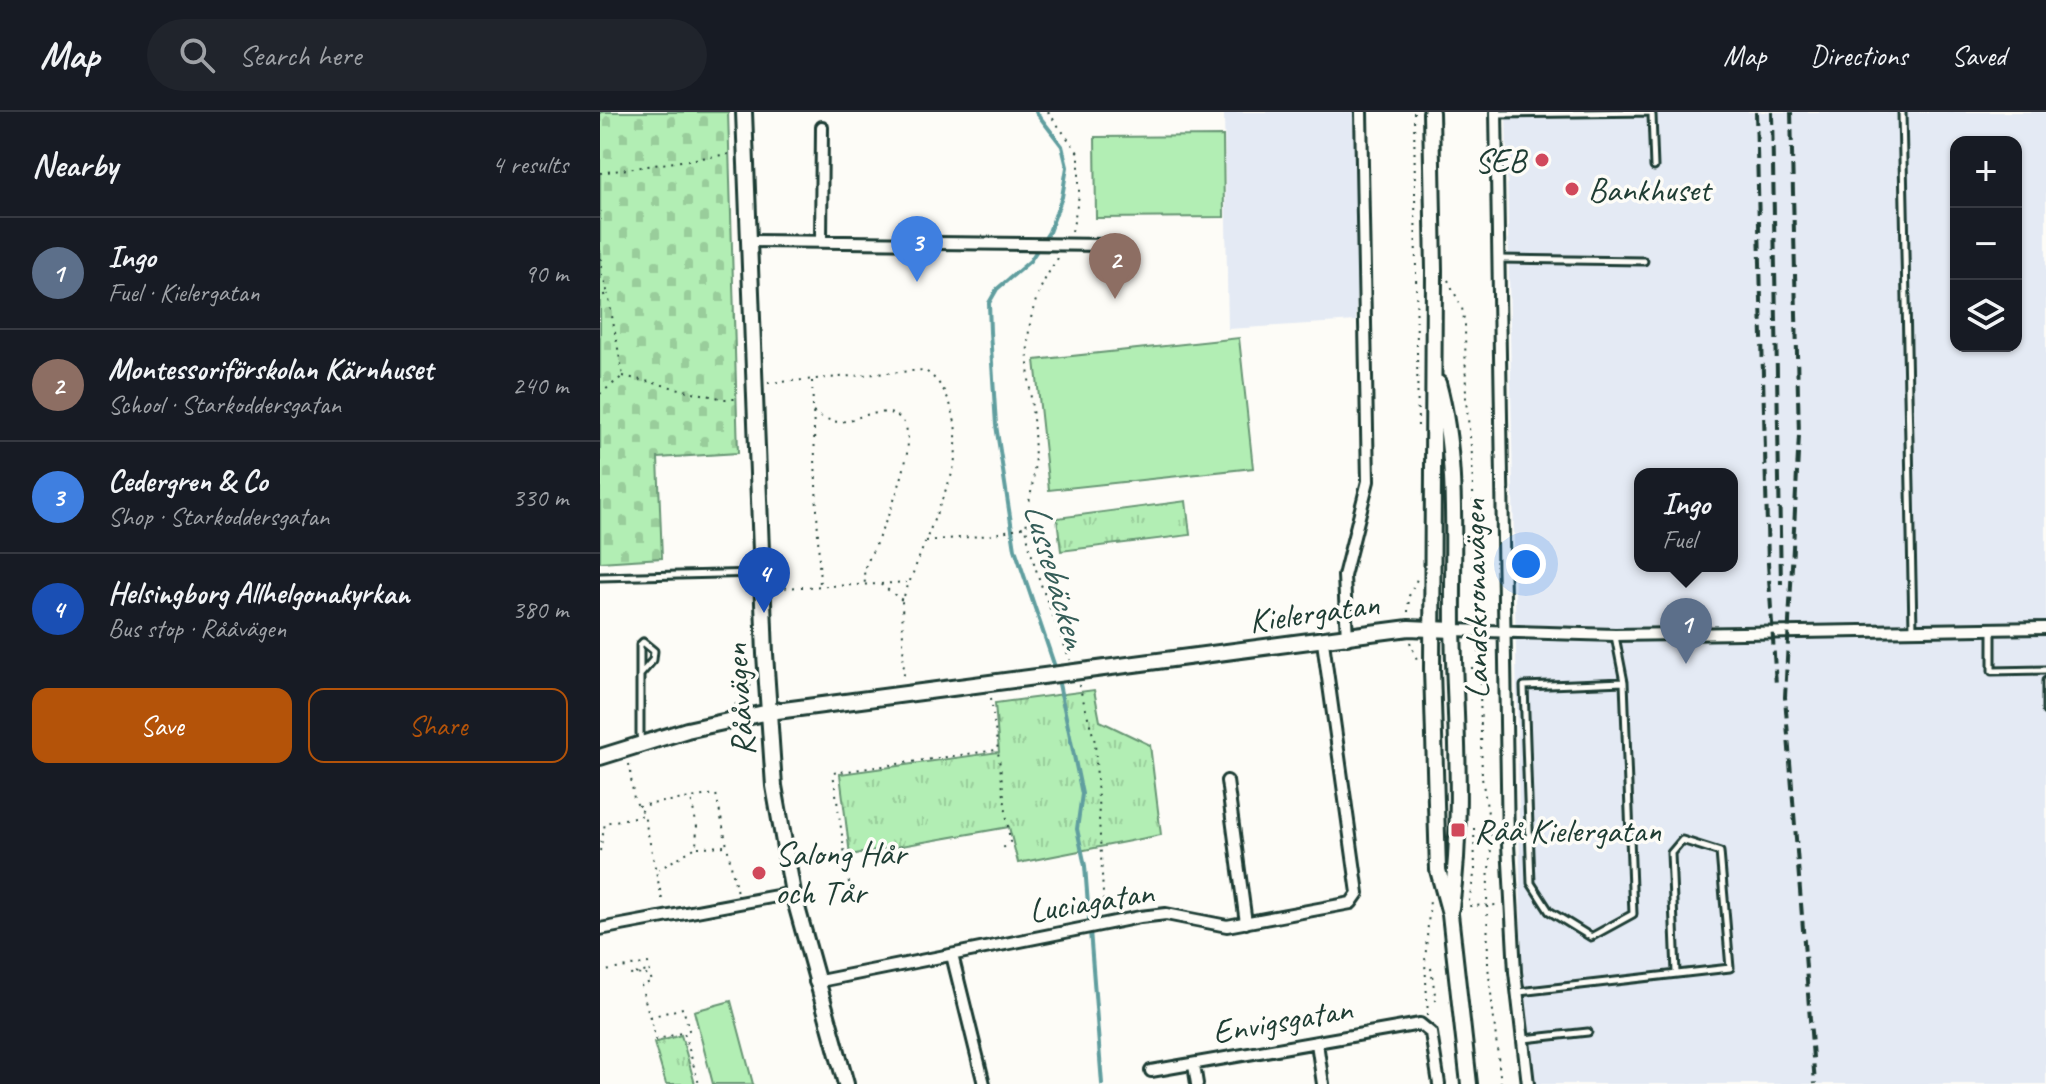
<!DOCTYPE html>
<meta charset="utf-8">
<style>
body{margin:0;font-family:Caveat,sans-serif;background:#20242c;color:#f1f3f6}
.controls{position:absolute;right:24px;top:24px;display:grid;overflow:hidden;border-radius:16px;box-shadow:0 2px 6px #0004}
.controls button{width:72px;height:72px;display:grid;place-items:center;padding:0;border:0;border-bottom:2px solid #363941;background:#171b24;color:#f1f3f6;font:40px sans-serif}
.you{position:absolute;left:926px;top:452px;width:28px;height:28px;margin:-20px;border:6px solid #fff;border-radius:50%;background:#1a73e8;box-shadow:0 0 0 12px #1a73e833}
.badge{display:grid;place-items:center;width:52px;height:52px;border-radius:50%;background:#b45309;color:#fff;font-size:26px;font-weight:700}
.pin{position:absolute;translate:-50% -66px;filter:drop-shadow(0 2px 4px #0008)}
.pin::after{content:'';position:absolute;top:42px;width:28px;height:24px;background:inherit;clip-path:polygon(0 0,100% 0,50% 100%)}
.popup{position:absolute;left:1034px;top:356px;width:104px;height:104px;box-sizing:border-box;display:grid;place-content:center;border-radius:16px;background:#171b24;filter:drop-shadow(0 2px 6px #0005);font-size:26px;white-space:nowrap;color:#9ea1a6}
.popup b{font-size:30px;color:#f1f3f6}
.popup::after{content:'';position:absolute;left:50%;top:100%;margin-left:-16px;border:16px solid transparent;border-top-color:#171b24}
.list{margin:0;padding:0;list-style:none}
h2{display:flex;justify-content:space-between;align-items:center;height:104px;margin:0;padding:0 32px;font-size:34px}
h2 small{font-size:26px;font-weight:400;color:#9ea1a6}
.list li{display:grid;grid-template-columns:52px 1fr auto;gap:24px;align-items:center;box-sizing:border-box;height:112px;padding:0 32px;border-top:2px solid #363941}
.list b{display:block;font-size:30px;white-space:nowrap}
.list p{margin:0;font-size:26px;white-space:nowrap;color:#9ea1a6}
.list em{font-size:26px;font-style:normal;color:#9ea1a6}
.actions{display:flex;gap:16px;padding:24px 32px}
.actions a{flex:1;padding:18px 0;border:2px solid #b45309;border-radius:16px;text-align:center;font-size:28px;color:#b45309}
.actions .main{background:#b45309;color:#fff}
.icon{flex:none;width:44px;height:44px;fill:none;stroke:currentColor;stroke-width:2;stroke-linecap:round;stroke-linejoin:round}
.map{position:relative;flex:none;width:1446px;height:972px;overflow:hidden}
header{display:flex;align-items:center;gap:48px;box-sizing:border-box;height:112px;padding:0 40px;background:#171b24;border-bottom:2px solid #363941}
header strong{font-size:38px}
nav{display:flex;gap:44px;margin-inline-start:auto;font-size:28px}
.search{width:560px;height:72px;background:#20242c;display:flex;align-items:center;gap:20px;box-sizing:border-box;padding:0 28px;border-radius:44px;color:#9ea1a6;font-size:30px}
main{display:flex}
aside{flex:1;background:#171b24}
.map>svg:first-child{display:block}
.built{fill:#e4eaf4;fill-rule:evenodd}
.cemetery{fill:url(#cemetery-stones);stroke:#689674;stroke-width:2}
.park{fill:url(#park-tufts);stroke:#689674;stroke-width:2}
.pitch{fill:#b2eeb4;stroke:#689674;stroke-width:2}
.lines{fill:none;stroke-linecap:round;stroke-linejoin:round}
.stream{stroke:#619e9f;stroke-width:4}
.service-casing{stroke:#1f3d34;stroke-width:11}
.minor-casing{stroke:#1f3d34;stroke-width:16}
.tertiary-casing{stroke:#1f3d34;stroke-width:20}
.secondary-casing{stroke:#1f3d34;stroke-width:20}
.path{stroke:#1f3d34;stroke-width:2;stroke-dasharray:2 6;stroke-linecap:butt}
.service{stroke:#fdfcf7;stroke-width:5}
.minor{stroke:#fdfcf7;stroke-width:10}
.tertiary{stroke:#fdfcf7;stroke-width:14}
.secondary{stroke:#fdfcf7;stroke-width:14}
.rail{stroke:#1f3d34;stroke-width:4;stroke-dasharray:12 6;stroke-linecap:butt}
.poi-dot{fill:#d1495b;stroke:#fdfcf7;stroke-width:3}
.labels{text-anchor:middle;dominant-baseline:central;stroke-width:7;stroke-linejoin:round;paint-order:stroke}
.poi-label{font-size:34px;fill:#1f3d34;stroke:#fdfcf7;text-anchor:start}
.street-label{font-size:34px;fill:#1f3d34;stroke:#fdfcf7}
.water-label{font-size:36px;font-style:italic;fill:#355d58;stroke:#fdfcf7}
</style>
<header>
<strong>Map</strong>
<div class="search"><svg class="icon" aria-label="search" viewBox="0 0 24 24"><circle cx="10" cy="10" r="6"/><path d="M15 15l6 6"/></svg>Search here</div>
<nav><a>Map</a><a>Directions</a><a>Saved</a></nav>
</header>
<main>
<aside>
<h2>Nearby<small>4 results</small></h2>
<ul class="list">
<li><span class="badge" style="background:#5c6f8a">1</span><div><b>Ingo</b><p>Fuel · Kielergatan</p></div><em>90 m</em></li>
<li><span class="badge" style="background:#8d6e63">2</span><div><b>Montessoriförskolan Kärnhuset</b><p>School · Starkoddersgatan</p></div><em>240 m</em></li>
<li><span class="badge" style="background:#3f7fe0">3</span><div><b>Cedergren &amp; Co</b><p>Shop · Starkoddersgatan</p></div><em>330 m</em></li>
<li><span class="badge" style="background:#1a4fb4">4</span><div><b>Helsingborg Allhelgonakyrkan</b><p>Bus stop · Rååvägen</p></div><em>380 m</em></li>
</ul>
<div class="actions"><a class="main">Save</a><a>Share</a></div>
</aside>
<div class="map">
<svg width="1446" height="972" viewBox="0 0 1446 972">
<defs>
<pattern id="cemetery-stones" width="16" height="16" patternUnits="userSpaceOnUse" patternTransform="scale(2)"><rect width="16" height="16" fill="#b2eeb4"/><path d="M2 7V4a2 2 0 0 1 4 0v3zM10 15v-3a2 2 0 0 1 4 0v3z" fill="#99cd9b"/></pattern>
<pattern id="park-tufts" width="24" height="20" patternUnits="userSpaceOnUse" patternTransform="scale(2)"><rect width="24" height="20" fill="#b2eeb4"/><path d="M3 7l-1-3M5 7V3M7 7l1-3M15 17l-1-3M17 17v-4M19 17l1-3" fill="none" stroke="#99cd9b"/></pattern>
</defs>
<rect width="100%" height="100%" fill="#fdfcf7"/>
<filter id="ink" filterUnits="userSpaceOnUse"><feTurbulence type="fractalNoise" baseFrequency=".0125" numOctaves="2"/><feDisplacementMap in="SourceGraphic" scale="16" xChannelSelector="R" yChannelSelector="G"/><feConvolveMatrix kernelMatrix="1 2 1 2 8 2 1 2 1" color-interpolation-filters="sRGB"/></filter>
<g filter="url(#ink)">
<path class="built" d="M624,0H760L756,209L628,217Z
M906,0H1446V972H924ZM1356,30H1416V234H1356ZM1040,362H1132V454H1040Z"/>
<path class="cemetery" d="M0,0H128L138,341L58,346L62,446L0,450Z"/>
<path class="park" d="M586,389L590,423L461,439L457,406Z
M494,578L500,609L550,633L561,723L418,751L409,715L250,743L240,662L399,640L395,591Z
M81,923L95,972H66L54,931Z"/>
<path class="pitch" d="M623,24L624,105L496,106L495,25Z
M639,226L653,356L449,378L435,248Z
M131,889L153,972H113L94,899Z"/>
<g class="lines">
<path class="stream" d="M436,0L462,34L467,55L462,85L449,120L430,149L397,177L389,191L390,220L396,313L415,437L456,558
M458,567L482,682L477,717L485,754L502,972"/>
<defs>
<path id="service" d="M1302,0L1313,516
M897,2L1052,0
M1052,3L1054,55
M899,147L1044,149
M0,465L159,461
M1392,517V559L1446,558
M1015,524L1024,570L1033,802L991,825L949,799L931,771L924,574L1024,570
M40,563L53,548L54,539L43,530L40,533V621L41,631
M1446,599V569
M919,880L1130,856L1120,740L1082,728L1071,741L1076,861
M924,927L988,920"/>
<path id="minor" d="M896,0L908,732L915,860L928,972
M149,129L508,133
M221,129L222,15
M853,518L1015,523L1446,516
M747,527L744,464L768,369L761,0
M627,669L646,811
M0,817L193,781
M352,843L384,972
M215,870L540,805L566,802L627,814L751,791L758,781L723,530
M717,931L723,972
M594,953L597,972
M551,959L820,912L831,921L839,972"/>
<path id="tertiary" d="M144,0L165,542L174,674L193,781L246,972
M0,645L87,618L169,600L809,516L853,518"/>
<path id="secondary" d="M831,0L834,158L832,557L838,758L850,802L869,972
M838,271C859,348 852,434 853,514C855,608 864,703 851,796"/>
</defs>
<use href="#service" class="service-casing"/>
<use href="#minor" class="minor-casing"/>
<use href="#tertiary" class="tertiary-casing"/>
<use href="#secondary" class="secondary-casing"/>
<path class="path" d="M448,0L479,42V83L472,120
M814,0L818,319
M0,61L129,42
M0,138L2,163L8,182L0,184
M458,146C404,223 440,279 434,360C432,386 422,405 429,432C438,471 456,510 470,548
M848,168L862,196L865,213L866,289L872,343L874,414L880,447L878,505
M23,264L124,287H139
M212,269L220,475
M168,271L324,258C357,279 361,327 352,362L302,489L304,566
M0,282L23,264L8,182
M213,300C244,319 246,305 277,301C349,292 274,433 264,458L265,473
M326,429L391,423L426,414
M281,472L306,470
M177,476L280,472L302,488
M808,500L809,484L818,465
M810,530L818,550
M879,531L882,666L892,725L887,780L888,854L901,972
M871,556H892
M479,573L495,630L504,800
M391,586L410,730L403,736
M135,593L149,579L152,566
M29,652L34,687L43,702
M38,694L116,682L137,781
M874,716L875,758L868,794L898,793
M98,735L127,734
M0,739L5,711L44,703L63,792
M58,758L96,735L97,715L91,687
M249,771L233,661L396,638
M831,856L836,889
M0,860L48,851L52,871
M48,872L46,862L30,863L48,859
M41,873L56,928L84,920L99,972
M828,904L825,850L830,788
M50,905L83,896L89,918L86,919"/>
<use href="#service" class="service"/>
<use href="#minor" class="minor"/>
<use href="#tertiary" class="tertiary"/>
<use href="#secondary" class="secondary"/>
<path class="rail" d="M1156,0L1168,451L1176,573
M1172,0L1181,472
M1191,0L1199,323L1185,585L1215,972"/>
</g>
</g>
<g class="poi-dot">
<circle cx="942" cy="48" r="8"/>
<circle cx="972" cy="77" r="8"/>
<rect x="850" y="710" width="16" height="16" rx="4"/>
<circle cx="159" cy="761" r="8"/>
</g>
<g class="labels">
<g class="poi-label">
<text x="926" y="48" text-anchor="end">SEB</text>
<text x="988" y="77">Bankhuset</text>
<text x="874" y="718">Råå Kielergatan</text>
<text x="175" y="741">Salong Hår<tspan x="175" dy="39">och Tår</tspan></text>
</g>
<g class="street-label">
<text transform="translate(875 487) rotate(-91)">Landskronavägen</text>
<text transform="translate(714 500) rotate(-8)">Kielergatan</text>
<text transform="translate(139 588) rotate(-94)">Rååvägen</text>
<text transform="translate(491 789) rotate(-9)">Luciagatan</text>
<text transform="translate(682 908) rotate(-10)">Envigsgatan</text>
</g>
<g class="water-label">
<text transform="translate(456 463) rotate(74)">Lussebäcken</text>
</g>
</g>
</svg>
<div class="controls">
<button>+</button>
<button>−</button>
<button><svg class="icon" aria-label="layers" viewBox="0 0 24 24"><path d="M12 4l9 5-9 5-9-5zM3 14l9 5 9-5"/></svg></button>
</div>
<div class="you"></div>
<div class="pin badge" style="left:1086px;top:552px;background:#5c6f8a">1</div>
<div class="popup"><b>Ingo</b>Fuel</div>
<div class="pin badge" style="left:515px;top:187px;background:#8d6e63">2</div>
<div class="pin badge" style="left:317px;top:170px;background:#3f7fe0">3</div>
<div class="pin badge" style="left:164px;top:501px;background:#1a4fb4">4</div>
</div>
</main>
